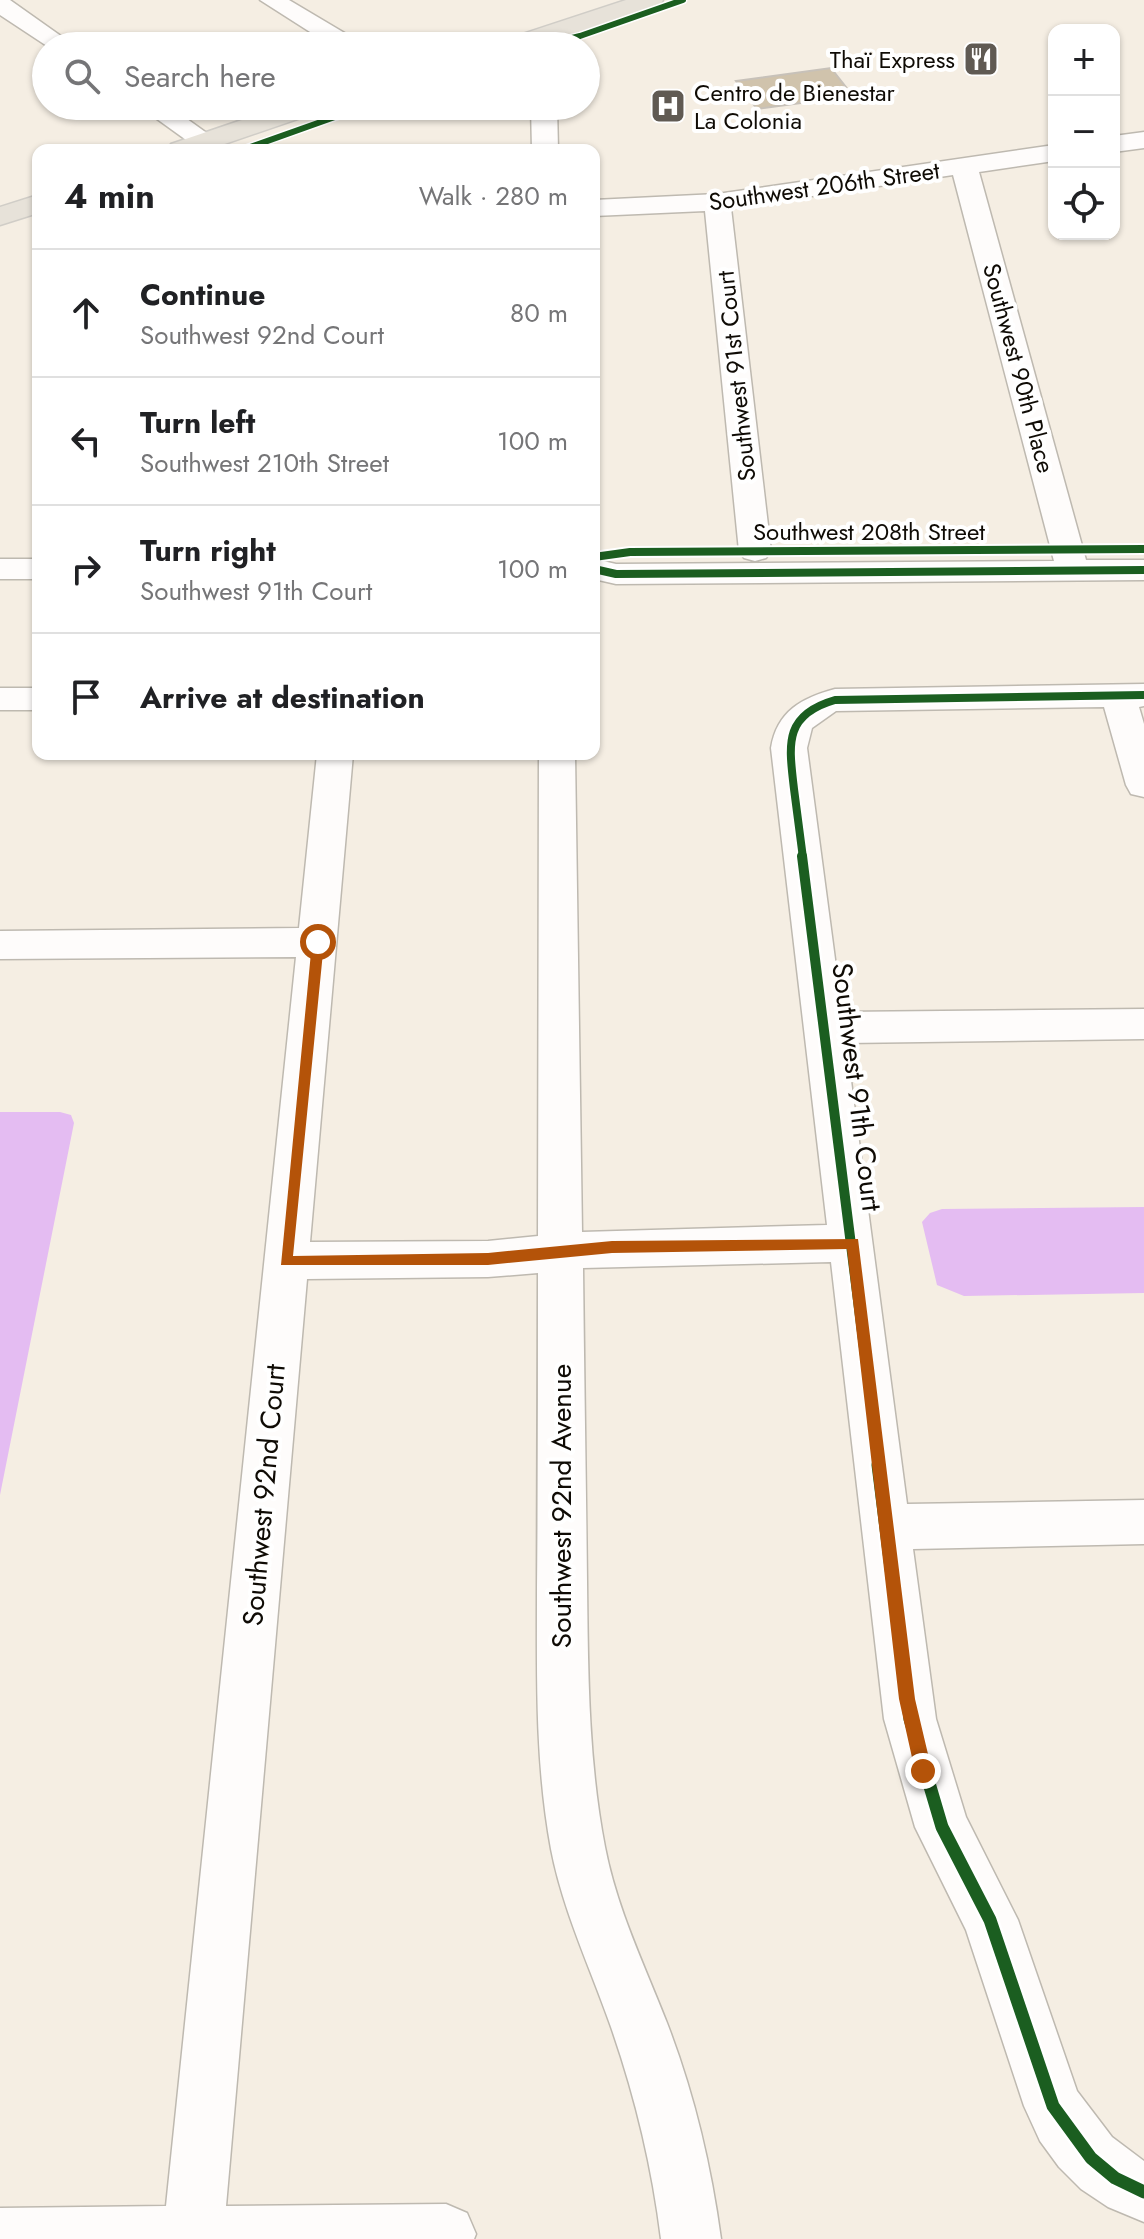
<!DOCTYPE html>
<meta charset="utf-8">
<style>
body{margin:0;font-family:Jost,sans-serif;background:#f2f2f2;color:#202124}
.controls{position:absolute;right:24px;top:24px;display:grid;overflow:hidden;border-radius:16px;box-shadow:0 2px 6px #0004}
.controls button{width:72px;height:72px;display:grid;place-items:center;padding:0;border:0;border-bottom:2px solid #e0e0e0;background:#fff;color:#202124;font:40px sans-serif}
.stop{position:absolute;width:24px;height:24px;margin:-18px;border:6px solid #b45309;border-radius:50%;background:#fff}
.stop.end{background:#b45309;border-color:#fff;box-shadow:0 2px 8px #0008}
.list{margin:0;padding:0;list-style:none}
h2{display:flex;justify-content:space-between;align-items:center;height:104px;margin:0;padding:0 32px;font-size:34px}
h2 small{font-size:26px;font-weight:400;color:#757577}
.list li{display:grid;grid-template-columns:52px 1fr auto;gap:24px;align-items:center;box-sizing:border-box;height:128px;padding:0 32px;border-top:2px solid #e0e0e0}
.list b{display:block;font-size:30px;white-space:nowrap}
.list p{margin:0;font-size:26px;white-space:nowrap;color:#757577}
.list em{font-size:26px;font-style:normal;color:#757577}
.icon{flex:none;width:44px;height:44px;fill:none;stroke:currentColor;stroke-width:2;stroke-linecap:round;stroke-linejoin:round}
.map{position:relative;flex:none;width:1144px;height:2239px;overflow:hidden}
.search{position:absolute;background:#fff;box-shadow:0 2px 6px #0004;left:32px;top:32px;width:568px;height:88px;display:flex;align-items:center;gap:20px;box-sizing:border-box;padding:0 28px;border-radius:44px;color:#757577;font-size:30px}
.panel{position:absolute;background:#fff;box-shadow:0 2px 6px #0004;left:32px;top:144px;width:568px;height:616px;border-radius:16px}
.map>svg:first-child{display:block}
.water{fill:#e4bcf2}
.building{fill:#d0c3ac;stroke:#c7c1b9;stroke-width:2}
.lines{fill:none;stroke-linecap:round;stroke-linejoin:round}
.minor-casing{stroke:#beb9b0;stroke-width:3}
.major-casing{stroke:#d0cdc7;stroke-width:3}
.minor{fill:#fefcfb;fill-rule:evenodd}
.major{fill:#e7e2d9;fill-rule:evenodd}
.cycleway-far3-casing{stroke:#fff;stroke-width:9}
.cycleway-far2-casing{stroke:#fff;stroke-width:12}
.cycleway-far1-casing{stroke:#fff;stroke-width:15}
.cycleway-casing{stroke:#fff;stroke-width:18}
.cycleway-far3{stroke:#1b5e20;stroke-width:6}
.cycleway-far2{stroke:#1b5e20;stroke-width:8}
.cycleway-far1{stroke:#1b5e20;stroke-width:10}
.cycleway{stroke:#1b5e20;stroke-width:13}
.route{fill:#b45309}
.labels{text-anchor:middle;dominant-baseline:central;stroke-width:8;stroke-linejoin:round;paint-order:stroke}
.far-poi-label{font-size:24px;fill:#0f0b05;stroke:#fff;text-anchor:end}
.far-street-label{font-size:24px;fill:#0f0b05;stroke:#fff}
.street-label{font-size:28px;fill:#0f0b05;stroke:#fff}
</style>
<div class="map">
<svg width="1144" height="2239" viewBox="0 0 1144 2239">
<rect width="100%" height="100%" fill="#f5eee3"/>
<path class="water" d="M0,1112H60L71,1115L74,1123L0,1495Z
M1144,1207V1293L964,1296L937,1285L922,1222L930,1213L942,1209Z"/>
<path class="building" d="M831,68L853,96L757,109L736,81Z"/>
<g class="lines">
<defs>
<path id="minor" d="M0,0H10L75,46H47L0,15Z
M260,0H289L358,41L361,46H332Z
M139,106H169L229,149L200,150Z
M531,106H557L558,150H532Z
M1144,132V148L1114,152V136Z
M1054,145V161L979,172L1086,560H1144V580L616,584L594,579V559L616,564L1054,561L953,175L731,208L771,551L766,558L755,561L744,558L739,551L705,211L594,216V200L717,194Z
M0,559H38V579H0Z
M1144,684V706L1139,707L1144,724V797L1131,794L1126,785L1104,707L836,711L812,728L807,748L842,1012L1144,1009V1039L846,1043L907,1504L1144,1500V1544L913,1549L936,1719L966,1817L1018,1920L1077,2091L1112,2137L1144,2161V2222L1108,2207L1081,2189L1059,2167L1040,2141L1024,2106L966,1930L915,1827L884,1719L831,1262L583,1268C584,1373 586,1477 587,1582C588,1670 588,1760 605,1847C617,1909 644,1964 667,2023C694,2093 711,2165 721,2239H661C652,2166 635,2096 611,2027C590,1967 563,1911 551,1849C535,1763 537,1675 537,1588C538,1483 538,1378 538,1273L488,1277L307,1279L226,2206L446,2204L467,2213L476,2234L474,2239H0V2208L166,2206L296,957L0,959V931L299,928L317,754H353L310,1242L488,1241L538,1236L539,754H575L582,1232L827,1225L771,748C777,711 802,698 835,689Z
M0,688H38V710H0Z"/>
<path id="major" d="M626,0H663L660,5L535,46H497L501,41Z
M283,106H322L318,112L207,150H167L171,144Z
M38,195V213L0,225V207Z"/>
</defs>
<use href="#minor" class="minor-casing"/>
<use href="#major" class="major-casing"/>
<use href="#minor" class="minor"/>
<use href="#major" class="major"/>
<defs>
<path id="cycleway-far3" d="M540,46L580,36L683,0
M242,150L346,113L380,106"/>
<path id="cycleway-far2" d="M594,557L630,552L1144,549
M594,569L616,574L1144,570
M803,858C800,835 797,812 794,789C789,745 783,715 835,700L1144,695"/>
<path id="cycleway-far1" d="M802,856L879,1467"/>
<path id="cycleway" d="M878,1465L910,1719L942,1827L990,1920L1053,2106L1091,2158L1115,2178L1144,2192"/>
</defs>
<use href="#cycleway-far3" class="cycleway-far3-casing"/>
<use href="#cycleway-far2" class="cycleway-far2-casing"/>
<use href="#cycleway-far1" class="cycleway-far1-casing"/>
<use href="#cycleway" class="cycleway-casing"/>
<use href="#cycleway-far3" class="cycleway-far3"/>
<use href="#cycleway-far2" class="cycleway-far2"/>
<use href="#cycleway-far1" class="cycleway-far1"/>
<use href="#cycleway" class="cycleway"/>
</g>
<path class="route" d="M318,938L324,942L293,1256L488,1253L612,1241L858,1239L915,1699L932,1771L929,1776L923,1779L915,1771L899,1699L847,1249L612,1253L488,1265H281L312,942Z"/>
<defs>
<symbol id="restaurant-square" viewBox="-11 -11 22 22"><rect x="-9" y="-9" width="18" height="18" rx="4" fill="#605a53" stroke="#fff"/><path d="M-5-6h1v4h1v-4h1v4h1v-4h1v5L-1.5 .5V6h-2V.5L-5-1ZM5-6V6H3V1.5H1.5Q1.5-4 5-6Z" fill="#fff"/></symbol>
<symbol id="hospital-square" viewBox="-11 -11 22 22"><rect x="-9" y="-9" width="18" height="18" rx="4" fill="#605a53" stroke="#fff"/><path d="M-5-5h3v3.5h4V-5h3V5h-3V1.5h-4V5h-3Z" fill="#fff"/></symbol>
</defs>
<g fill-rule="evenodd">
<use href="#restaurant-square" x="961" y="39" width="40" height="40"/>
<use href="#hospital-square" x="648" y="86" width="40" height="40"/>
</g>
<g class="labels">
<g class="far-poi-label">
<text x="955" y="59">Thaï Express</text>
<text x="694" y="92" text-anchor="start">Centro de Bienestar<tspan x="694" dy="28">La Colonia</tspan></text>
</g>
<g class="far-street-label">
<text transform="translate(824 186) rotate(-8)">Southwest 206th Street</text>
<text transform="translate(1019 368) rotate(75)">Southwest 90th Place</text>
<text transform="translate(736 376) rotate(-96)">Southwest 91st Court</text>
<text x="869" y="531">Southwest 208th Street</text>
</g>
<g class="street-label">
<text transform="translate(857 1087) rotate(83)">Southwest 91th Court</text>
<text transform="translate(264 1495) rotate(-85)">Southwest 92nd Court</text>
<text transform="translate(561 1506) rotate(-90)">Southwest 92nd Avenue</text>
</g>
</g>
</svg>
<div class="controls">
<button>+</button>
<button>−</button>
<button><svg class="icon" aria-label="locate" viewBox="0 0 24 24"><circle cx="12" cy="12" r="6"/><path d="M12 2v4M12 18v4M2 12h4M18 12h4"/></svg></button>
</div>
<div class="stop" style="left:318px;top:942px"></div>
<div class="stop end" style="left:923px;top:1771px"></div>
<div class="search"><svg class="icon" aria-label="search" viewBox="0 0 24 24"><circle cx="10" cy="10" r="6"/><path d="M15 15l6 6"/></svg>Search here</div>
<section class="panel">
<h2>4 min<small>Walk · 280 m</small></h2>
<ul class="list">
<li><svg class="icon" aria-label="ahead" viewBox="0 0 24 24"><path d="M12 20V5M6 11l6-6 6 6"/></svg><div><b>Continue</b><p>Southwest 92nd Court</p></div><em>80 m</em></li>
<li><svg class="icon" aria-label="left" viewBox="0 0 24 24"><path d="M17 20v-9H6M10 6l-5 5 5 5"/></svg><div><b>Turn left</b><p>Southwest 210th Street</p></div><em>100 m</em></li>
<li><svg class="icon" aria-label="right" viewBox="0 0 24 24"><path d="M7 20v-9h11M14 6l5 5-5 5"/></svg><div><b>Turn right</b><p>Southwest 91th Court</p></div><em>100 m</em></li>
<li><svg class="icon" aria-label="arrive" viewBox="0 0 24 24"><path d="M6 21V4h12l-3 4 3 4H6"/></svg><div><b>Arrive at destination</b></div></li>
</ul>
</section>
</div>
